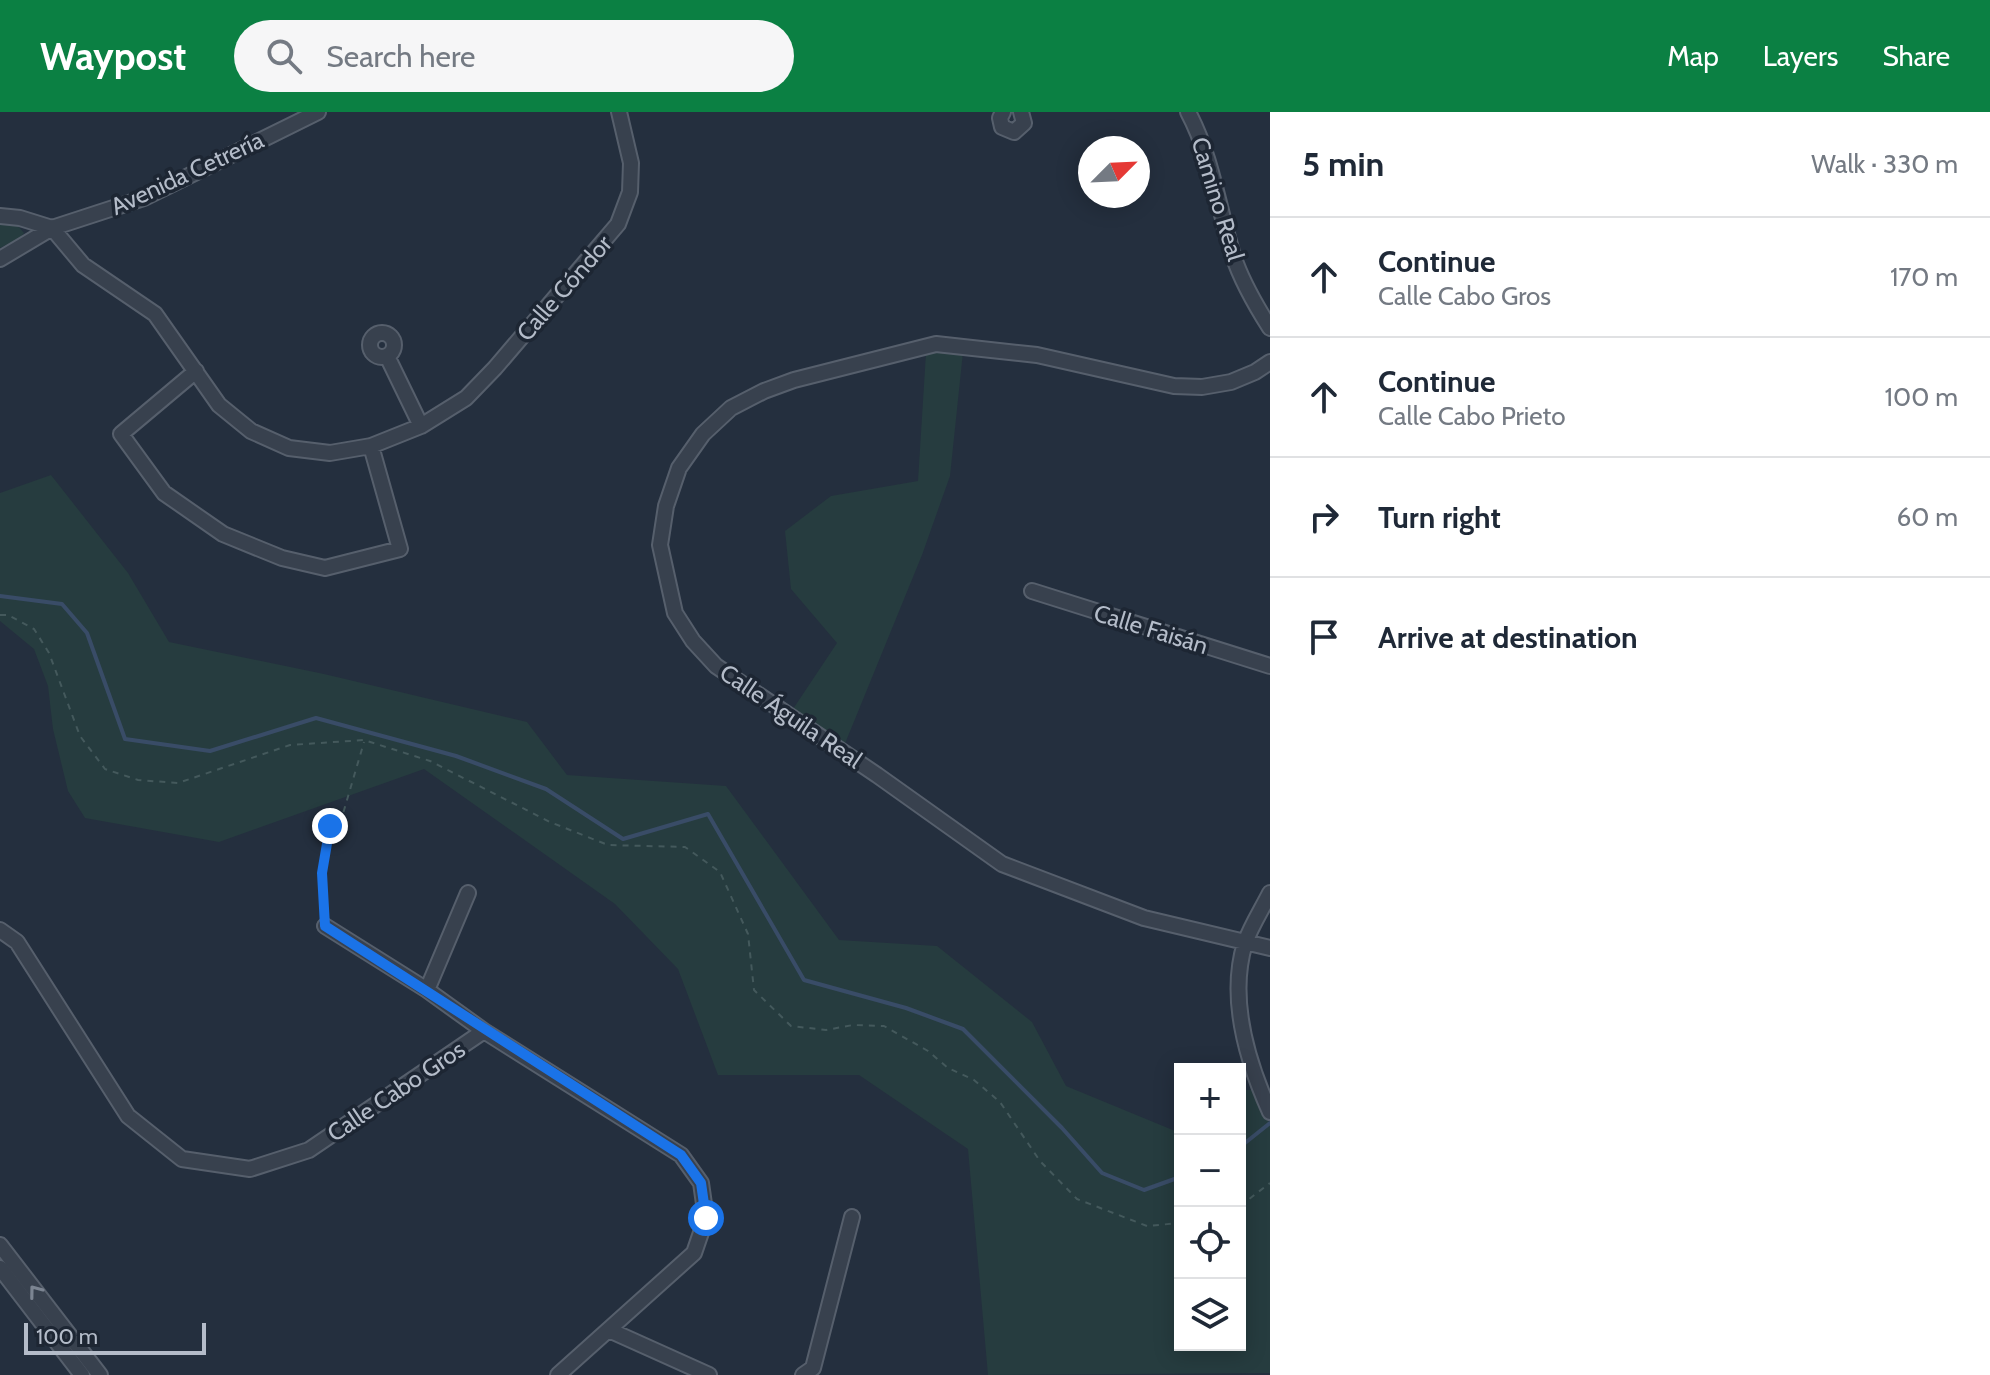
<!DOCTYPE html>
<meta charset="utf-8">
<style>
body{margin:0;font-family:Cabin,sans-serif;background:#f6f6f7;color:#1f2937}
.controls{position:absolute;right:24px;bottom:24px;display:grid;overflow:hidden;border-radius:0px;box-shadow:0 4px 20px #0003}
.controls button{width:72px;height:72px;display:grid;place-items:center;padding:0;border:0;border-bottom:2px solid #e0e1e3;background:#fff;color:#1f2937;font:40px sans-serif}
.compass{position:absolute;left:1078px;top:24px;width:72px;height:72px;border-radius:50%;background:#fff;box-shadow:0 4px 20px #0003;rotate:66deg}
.scale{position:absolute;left:24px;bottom:20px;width:182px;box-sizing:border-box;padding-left:8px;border:4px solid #b4bcc9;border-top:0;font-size:22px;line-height:28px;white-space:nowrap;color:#b4bcc9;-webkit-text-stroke:6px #1d2633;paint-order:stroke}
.stop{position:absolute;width:24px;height:24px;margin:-18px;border:6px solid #1a73e8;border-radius:50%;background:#fff}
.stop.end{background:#1a73e8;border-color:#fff;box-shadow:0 2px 8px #0008}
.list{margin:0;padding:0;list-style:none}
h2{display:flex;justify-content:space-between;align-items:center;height:104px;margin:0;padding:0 32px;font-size:34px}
h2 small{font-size:26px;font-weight:400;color:#747a83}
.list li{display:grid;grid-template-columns:52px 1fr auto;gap:24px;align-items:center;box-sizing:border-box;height:120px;padding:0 32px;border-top:2px solid #e0e1e3}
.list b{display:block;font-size:30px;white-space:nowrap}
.list p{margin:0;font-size:26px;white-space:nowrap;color:#747a83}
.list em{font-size:26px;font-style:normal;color:#747a83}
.icon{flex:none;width:44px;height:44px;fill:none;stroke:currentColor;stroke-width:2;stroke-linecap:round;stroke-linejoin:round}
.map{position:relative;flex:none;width:1270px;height:1263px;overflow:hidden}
header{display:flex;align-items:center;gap:48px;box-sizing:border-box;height:112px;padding:0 40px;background:#0b8043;color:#fff}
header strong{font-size:38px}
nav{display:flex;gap:44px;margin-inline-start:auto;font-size:28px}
.search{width:560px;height:72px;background:#f6f6f7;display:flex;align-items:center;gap:20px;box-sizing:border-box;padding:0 28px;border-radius:44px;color:#747a83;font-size:30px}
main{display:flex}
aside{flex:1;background:#fff}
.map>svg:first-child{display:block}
.green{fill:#263c3f}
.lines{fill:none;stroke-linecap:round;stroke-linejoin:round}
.stream{stroke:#394c67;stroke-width:4}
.minor-casing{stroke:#565f6c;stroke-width:18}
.path{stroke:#44595c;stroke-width:2;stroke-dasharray:6 6;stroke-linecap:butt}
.minor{stroke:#38414e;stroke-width:14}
.oneway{stroke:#7c8592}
.route{stroke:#1a73e8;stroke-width:10}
.labels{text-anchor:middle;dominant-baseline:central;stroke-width:7;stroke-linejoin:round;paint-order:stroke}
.street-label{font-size:24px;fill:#b4bcc9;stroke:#1d2633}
</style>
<header>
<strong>Waypost</strong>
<div class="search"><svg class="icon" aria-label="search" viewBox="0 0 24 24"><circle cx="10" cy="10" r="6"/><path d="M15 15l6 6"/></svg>Search here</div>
<nav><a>Map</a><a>Layers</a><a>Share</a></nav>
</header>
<main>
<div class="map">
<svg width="1270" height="1263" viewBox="0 0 1270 1263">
<rect width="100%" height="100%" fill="#242f3e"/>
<path class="green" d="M0,112L18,114L24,121L20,126L0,136Z
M963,240L950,364L922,443L844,634L793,597L837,531L791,477L785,419L831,384L918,369L926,241Z
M51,363L128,461L169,530L324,562L527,610L567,663L726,674L839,828L937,834L1032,910L1066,974L1180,1021V1233H1240V982L1244,978H1253L1270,1012V1261L988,1263L968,1037L859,963H718L678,857L615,792L424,657L219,730L85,706L68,679L53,617L48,574L34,537L0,509V381Z"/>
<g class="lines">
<path class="stream" d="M0,484L62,492L87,521L125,627L210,639L316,606L456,644L546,677L623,727L708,702L804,868L906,896L963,917L1062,1016L1102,1061L1144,1078L1180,1065
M1240,1035L1270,1011"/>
<defs>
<path id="minor" d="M1003,0L1000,6L1002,15L1014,20L1024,11L1021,0
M1188,0C1212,45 1218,95 1233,143C1241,168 1256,194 1270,216
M0,104L20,106L52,116
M52,116L83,153L155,202L219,293L251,319L289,336L330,341L371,334L421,314L466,286L495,256L618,112L630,80L631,51L619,0
M0,147L52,116L144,86L318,0
M370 233a12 12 0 1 1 24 0a12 12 0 1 1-24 0Z
M387,244L421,314
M1270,250L1255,260L1231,270L1202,275L1174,274L1037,243L936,232L794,268L764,279L731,296L703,322L679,356L666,394L660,433L675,501L693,529L716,554L877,663L1002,752L1144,806L1270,836
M196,259L121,322L164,381L223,422L282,446L325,456L400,437L371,334
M1032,479L1270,554
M1270,781C1262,797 1251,814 1245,831C1228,886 1247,949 1270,1000
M325,814L427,878L484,919
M0,818L17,830L128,1004L182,1047L250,1057L309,1038L484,919L681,1043L701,1071L706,1106L694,1141L558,1263
M427,878L468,781
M0,1133L100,1263
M0,1156L82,1263
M609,1218L709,1263
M803,1263L813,1256L852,1105"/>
</defs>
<use href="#minor" class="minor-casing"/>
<path class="path" d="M0,503H8L34,517L49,541L80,624L105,657L138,668L178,671L290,633L364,628L430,649L550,710L608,733L685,735L720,760L748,822L754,878L791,914L826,918L853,913L884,914L928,939L948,956L974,968L1000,990L1040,1049L1077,1087L1147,1114L1180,1111
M325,801L322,761L330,714L342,705L364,630
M1240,1094L1270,1071"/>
<use href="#minor" class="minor"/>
</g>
<defs><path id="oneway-chevron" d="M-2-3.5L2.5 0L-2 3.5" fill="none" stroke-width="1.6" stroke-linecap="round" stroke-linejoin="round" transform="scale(2)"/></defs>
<use class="oneway" href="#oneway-chevron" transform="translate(35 1179) rotate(-127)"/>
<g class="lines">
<path class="route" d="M330,714L322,761L325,814L681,1043L701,1071L706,1106"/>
</g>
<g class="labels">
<g class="street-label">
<text transform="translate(187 61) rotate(-25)">Avenida Cetrería</text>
<text transform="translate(1218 87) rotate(73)">Camino Real</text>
<text transform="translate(564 176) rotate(-49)">Calle Cóndor</text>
<text transform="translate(1151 517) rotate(17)">Calle Faisán</text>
<text transform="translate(791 604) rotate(34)">Calle Águila Real</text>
<text transform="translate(396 979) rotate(-34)">Calle Cabo Gros</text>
</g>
</g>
</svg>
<div class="controls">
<button>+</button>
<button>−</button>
<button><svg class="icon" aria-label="locate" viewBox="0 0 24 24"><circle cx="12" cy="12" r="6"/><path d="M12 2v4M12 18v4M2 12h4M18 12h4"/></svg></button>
<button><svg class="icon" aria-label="layers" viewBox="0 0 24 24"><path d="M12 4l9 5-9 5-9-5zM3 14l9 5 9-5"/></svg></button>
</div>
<svg class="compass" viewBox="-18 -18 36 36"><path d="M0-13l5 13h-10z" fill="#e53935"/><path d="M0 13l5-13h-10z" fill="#747a83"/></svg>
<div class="scale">100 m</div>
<div class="stop" style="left:706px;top:1106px"></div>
<div class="stop end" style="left:330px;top:714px"></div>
</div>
<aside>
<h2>5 min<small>Walk · 330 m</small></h2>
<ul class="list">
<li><svg class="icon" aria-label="ahead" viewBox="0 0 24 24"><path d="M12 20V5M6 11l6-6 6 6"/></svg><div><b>Continue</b><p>Calle Cabo Gros</p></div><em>170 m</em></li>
<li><svg class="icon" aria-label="ahead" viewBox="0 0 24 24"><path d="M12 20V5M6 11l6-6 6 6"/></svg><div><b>Continue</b><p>Calle Cabo Prieto</p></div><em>100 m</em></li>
<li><svg class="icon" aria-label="right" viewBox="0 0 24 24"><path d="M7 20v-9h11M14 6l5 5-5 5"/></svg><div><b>Turn right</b></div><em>60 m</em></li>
<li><svg class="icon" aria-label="arrive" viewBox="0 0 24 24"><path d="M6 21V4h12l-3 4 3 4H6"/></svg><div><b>Arrive at destination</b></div></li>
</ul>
</aside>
</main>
